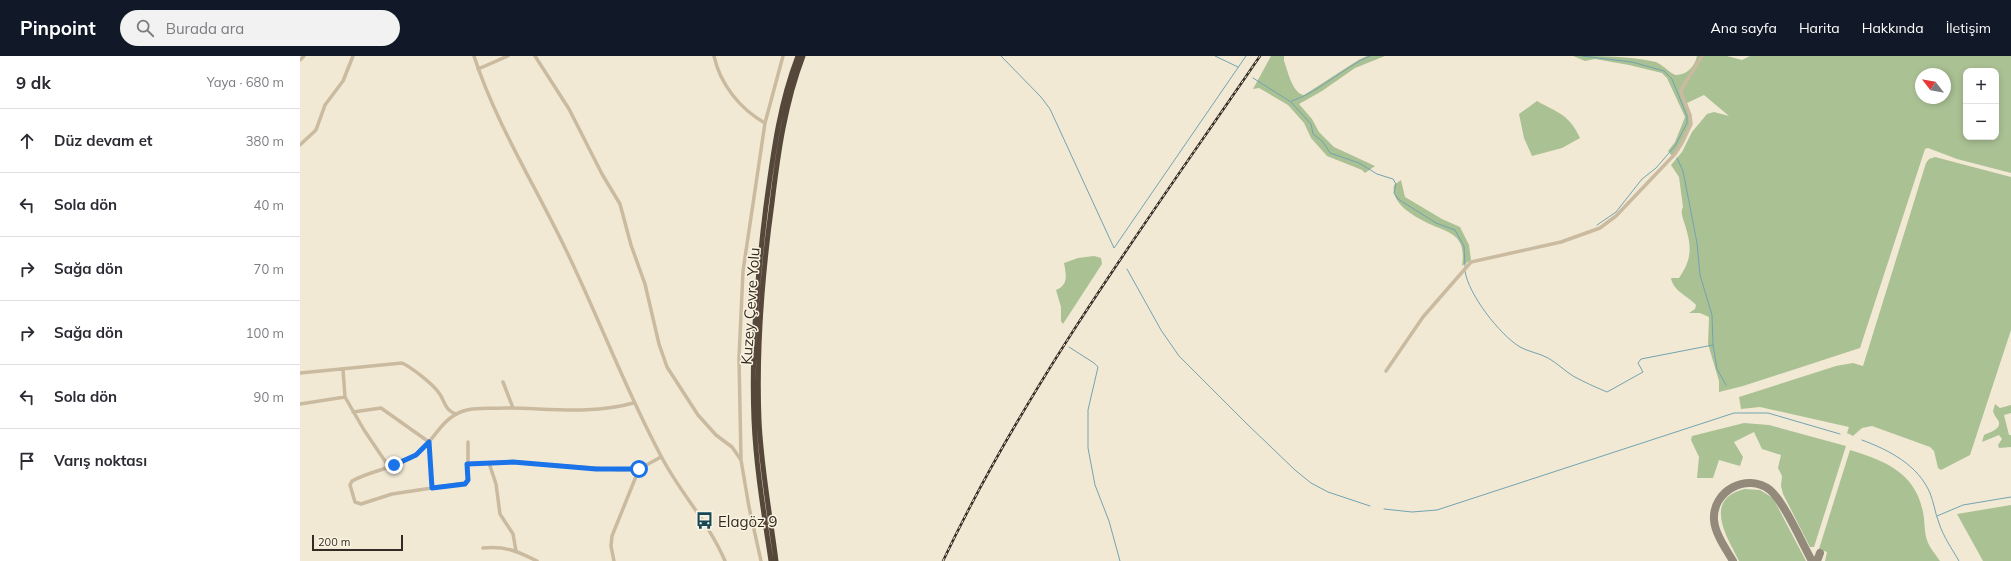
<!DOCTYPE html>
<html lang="tr">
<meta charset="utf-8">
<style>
body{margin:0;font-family:Mulish,sans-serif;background:#f2f2f3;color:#2b2b33}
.controls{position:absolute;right:12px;top:12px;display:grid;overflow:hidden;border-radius:8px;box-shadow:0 2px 6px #0003}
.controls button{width:36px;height:36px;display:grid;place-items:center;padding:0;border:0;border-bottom:1px solid #e1e1e2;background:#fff;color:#2b2b33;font:20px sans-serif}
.compass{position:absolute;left:1615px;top:12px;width:36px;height:36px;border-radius:50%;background:#fff;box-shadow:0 2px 6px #0003;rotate:301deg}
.scale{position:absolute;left:12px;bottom:10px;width:91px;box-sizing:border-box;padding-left:4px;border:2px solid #342c24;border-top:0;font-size:11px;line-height:14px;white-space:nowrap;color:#342c24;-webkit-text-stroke:3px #faf3e1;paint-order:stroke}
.stop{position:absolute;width:12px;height:12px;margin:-9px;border:3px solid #1a73e8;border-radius:50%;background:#fff}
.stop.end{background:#1a73e8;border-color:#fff;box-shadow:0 1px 4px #0008}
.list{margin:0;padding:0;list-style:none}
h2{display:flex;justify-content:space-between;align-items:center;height:52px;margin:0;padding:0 16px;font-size:17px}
h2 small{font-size:13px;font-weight:400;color:#7c7c81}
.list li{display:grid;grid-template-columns:26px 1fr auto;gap:12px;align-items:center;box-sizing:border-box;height:64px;padding:0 16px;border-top:1px solid #e1e1e2}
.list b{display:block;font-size:15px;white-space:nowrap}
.list em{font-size:13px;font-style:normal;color:#7c7c81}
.icon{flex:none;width:22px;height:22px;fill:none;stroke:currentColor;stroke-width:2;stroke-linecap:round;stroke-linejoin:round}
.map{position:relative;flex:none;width:1711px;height:505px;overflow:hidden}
header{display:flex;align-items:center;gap:24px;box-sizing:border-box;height:56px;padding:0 20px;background:#111827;color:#fff}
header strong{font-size:19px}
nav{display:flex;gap:22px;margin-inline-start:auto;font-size:14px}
.search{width:280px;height:36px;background:#f2f2f3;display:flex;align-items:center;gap:10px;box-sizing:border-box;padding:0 14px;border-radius:22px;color:#7c7c81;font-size:15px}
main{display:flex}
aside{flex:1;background:#fff}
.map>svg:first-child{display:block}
.green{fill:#aac194;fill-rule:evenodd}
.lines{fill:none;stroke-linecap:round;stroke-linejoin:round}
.stream{stroke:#72a3b1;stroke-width:1}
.taxiway{stroke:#938a7c;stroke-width:8}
.minor{stroke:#cabba0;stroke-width:3.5}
.highway{stroke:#55473a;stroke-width:5}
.rail-casing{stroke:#342c24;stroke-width:2.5}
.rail{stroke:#faf3e1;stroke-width:1;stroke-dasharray:3;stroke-linecap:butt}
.route{stroke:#1a73e8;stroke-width:5}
.labels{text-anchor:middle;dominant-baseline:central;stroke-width:3;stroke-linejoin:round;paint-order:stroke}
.street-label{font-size:15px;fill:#342c24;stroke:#faf3e1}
.poi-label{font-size:15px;fill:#342c24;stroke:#faf3e1;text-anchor:start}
</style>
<header>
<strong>Pinpoint</strong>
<div class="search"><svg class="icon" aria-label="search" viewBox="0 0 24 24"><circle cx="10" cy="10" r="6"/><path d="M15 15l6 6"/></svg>Burada ara</div>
<nav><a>Ana sayfa</a><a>Harita</a><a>Hakkında</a><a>İletişim</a></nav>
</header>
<main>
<aside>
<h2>9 dk<small>Yaya · 680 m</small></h2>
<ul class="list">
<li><svg class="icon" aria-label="ahead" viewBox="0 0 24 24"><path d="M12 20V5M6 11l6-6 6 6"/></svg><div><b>Düz devam et</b></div><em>380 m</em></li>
<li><svg class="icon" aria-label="left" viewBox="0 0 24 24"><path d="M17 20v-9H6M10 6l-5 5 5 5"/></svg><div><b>Sola dön</b></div><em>40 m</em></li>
<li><svg class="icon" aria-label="right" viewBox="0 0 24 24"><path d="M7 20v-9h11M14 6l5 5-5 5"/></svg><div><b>Sağa dön</b></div><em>70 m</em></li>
<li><svg class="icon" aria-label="right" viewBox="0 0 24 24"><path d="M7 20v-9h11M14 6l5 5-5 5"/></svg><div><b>Sağa dön</b></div><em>100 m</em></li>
<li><svg class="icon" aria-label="left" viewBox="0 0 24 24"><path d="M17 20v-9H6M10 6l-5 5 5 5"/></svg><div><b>Sola dön</b></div><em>90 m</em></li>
<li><svg class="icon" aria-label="arrive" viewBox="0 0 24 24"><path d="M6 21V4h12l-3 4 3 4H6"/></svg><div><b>Varış noktası</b></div></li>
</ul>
</aside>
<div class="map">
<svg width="1711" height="505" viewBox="0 0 1711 505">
<rect width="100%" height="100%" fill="#f2e9d5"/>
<path class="green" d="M971,0H984V5C988,15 992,37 1004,39L1060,3L1067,0H1085L1055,12L1022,35L999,48L1012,63L1019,76L1034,91L1075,110L1065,117L1062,114L1027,100L1011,82L1004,67L988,49L959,32L953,33Z
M1273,0C1301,0 1329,0 1356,6C1362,8 1372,19 1376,19C1387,19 1395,10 1397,0H1427L1442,4L1450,0H1711V117L1657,103L1628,92L1625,93L1560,292L1443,330L1419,336V325L1408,288L1409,261L1400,257H1389L1395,253L1396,249C1388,240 1373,235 1371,222H1379C1392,203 1392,191 1385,169C1383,162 1380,157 1383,151L1379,121L1371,109L1382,96L1392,76L1407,58L1414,56L1429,60L1404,39L1387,47C1394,73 1386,79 1373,100L1371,99L1368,95L1375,86L1385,61L1367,22L1362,17L1329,9L1295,3L1285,5ZM1666,15H1696V81H1666ZM1621,18H1645V42H1621Z
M1237,45C1258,57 1269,58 1280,82L1262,92L1232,100L1224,82L1219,58Z
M1635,101L1711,121V274L1670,399L1641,414L1638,412L1634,395L1630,391L1572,370L1562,372L1553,380L1547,377L1549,371L1460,351L1441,353L1439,341L1536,310L1553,307L1563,310L1626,107L1629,103Z
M1101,124L1105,141L1142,163L1160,171L1169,189L1171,204L1162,210C1166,183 1155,178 1134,170C1118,163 1090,149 1094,129Z
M794,200L801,202L802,208L763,268L761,265V251L756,234C769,229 766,218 764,207L778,202Z
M1695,348L1700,352L1711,349V357L1704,359L1709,379H1711V391L1699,392L1698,389L1702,383L1699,379L1682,386L1684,379C1690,376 1703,373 1698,364C1696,361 1694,359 1693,355Z
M1444,367L1469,369L1546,390L1514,491H1510L1483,438L1481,430L1482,420L1478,412L1481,399L1462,393L1454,376L1434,386L1443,401L1440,410L1419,404L1413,422H1397L1399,401L1391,384L1392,380Z
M1550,394C1585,405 1615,416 1623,456C1625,465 1624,476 1627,484C1629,491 1636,499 1640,505H1525L1527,496L1519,493Z
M1445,433L1460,434L1473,442L1506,505H1439C1427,481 1402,443 1445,433Z
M1711,449V505H1683L1657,458Z"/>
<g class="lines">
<path class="stream" d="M701,0L741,41L750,53L814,192L946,0
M915,0L938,11
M1282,0L1332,6L1364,15L1372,23L1387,60V67L1375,90L1356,112L1342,123L1316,156L1297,169
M953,22L991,46L1011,68L1013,78L1023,86L1030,97L1059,107L1077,118L1093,123L1096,128L1094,137L1098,143L1136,167L1155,174L1164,190L1165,210
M992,45C1021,35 1042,12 1070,0
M1377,102L1383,115L1397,187L1400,219L1412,259L1413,289L1417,313L1426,329
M827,213L861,274L879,300L946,367L995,414L1011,427L1028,436L1070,450
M1165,215C1168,238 1200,279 1220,291C1229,296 1239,297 1248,302C1257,307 1265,315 1273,320C1284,326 1295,331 1307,336L1343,316L1338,307L1341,303L1413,289
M769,291L794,307L798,311L788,354V392L795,429L809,465L820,505
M1562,384C1589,394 1618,409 1630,437C1634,447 1635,457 1639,467C1643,480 1652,493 1659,505
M1084,453L1112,456L1137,454L1434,357H1468L1540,378
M1637,460L1663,449L1711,441"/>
<path class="taxiway" d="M1433,505C1426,493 1415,478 1414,464C1412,435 1447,416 1470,434C1484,446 1502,487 1512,505
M1517,505L1520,497"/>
<path class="minor" d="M174,0C196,68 235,129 266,194C299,262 325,333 361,400C380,437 408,465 425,505
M235,0L269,53L302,118L320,148L331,189L345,228L359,288L367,311L398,359L416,379L432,391L441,404L449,451L461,505
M414,0C420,28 440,53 465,67
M0,4L4,0
M178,13L208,0
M0,89L16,74L25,49L43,25L53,0
M43,314L45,341
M1086,315L1123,261L1171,206L1261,186L1300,172L1316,160L1375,98L1382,87L1391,68L1390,59L1382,39L1381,34L1402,0
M0,317L102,307C111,311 133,328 139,337C145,345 145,355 156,358
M203,326L213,352
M0,348L45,341L64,374L89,411
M53,356L81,352L129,386L132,432
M168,386V424L165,427L92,438L61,448L55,446L50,429L52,425C72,414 97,412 116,399C135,385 141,360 167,354C179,351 192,353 204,352C246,352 292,359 333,347
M441,403L439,302L443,215L465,67L483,0
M189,407L196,428L200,458L213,478L216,495
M167,408L213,406L321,414L339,413L361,401
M183,492C206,490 217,495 237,505
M314,505L311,490L312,480L339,413"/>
<path class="highway" d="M471,505C464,458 456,411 454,364C451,292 457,222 466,150C473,99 479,49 498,0
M476,505C470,458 461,411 459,364C456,291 462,220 472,147C478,97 485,47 503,0"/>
<defs>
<path id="rail" d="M643,505C728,326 848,164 960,0"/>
</defs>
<use href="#rail" class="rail-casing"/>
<use href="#rail" class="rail"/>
</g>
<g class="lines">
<path class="route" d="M94,409L116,399L129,386L132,432L165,428L168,424L167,408L213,406L296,413H339"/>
</g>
<defs>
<symbol id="bus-bare" viewBox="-9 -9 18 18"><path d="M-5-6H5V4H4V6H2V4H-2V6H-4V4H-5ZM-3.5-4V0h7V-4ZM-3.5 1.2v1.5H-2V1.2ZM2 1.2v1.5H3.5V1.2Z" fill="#174857" stroke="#faf3e1" stroke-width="2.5" paint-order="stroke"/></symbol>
</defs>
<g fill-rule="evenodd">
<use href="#bus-bare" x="392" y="452" width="25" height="25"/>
</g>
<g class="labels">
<g class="street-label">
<text transform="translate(450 250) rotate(-86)">Kuzey Çevre Yolu</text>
</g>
<g class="poi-label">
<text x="418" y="465">Elagöz 9</text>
</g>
</g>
</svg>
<div class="controls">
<button>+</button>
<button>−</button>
</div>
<svg class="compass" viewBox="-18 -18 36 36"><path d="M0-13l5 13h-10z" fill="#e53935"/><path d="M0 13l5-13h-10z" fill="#7c7c81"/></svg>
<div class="scale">200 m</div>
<div class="stop" style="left:339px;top:413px"></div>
<div class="stop end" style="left:94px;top:409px"></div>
</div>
</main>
